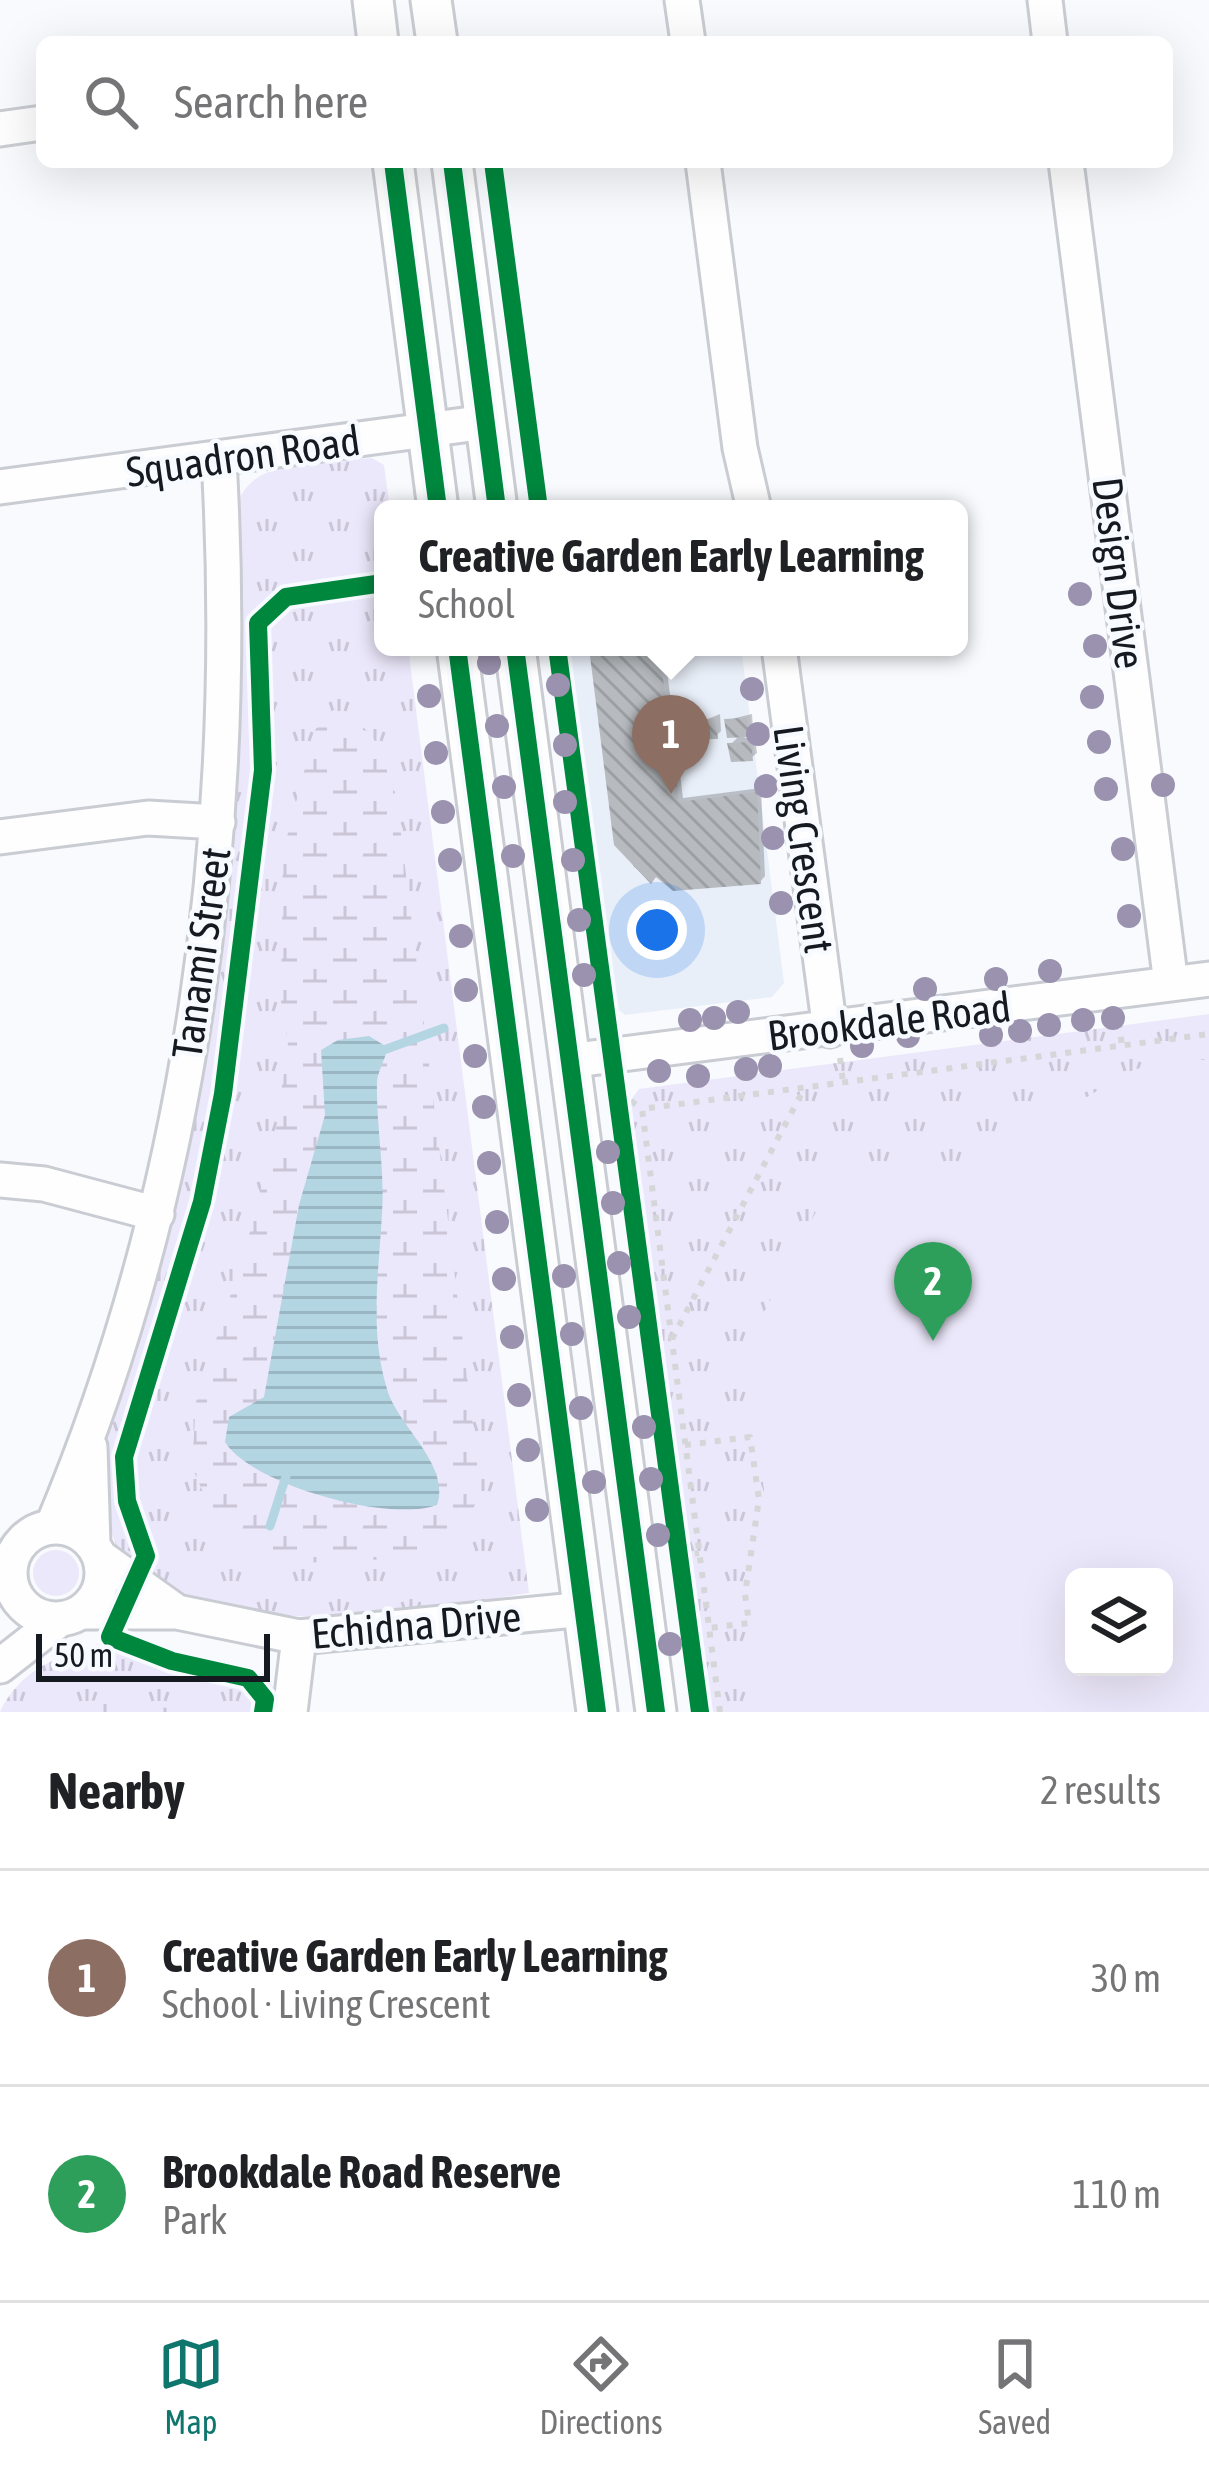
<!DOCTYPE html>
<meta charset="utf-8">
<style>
body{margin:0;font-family:"Asap Condensed",sans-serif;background:#f2f2f2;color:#202124}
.controls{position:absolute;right:36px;bottom:36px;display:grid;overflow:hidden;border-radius:18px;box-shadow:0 12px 48px #0002}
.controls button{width:108px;height:108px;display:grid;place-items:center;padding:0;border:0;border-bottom:3px solid #e0e0e0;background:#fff;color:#202124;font:60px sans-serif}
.scale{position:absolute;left:36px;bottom:30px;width:234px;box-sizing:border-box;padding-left:12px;border:6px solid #151920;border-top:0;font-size:33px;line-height:42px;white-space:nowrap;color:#151920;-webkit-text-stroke:9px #f7fafe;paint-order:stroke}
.you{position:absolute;left:657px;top:930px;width:42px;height:42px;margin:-30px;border:9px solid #fff;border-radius:50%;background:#1a73e8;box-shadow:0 0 0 18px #1a73e833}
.badge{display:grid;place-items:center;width:78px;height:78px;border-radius:50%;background:#0f766e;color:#fff;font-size:39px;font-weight:700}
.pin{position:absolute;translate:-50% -99px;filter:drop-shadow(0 3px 6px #0008)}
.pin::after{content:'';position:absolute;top:63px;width:42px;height:36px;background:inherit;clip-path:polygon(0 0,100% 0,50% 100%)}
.popup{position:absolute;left:374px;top:500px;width:594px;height:156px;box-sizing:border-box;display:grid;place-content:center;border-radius:18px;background:#fff;filter:drop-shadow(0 3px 9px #0005);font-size:39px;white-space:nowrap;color:#757577}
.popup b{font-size:45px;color:#202124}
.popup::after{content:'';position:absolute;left:50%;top:100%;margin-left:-24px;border:24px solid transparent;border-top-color:#fff}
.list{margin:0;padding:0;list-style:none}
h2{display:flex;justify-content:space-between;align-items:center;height:156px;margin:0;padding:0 48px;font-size:51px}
h2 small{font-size:39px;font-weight:400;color:#757577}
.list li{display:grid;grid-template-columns:78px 1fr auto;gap:36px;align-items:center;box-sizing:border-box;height:216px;padding:0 48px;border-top:3px solid #e0e0e0}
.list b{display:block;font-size:45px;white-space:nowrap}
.list p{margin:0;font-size:39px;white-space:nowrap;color:#757577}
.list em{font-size:39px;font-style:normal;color:#757577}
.icon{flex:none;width:66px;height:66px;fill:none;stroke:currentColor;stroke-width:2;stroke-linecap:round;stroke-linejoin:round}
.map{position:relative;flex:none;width:1209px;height:1712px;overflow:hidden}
.search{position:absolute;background:#fff;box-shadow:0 12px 48px #0002;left:36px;right:36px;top:36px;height:132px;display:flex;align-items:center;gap:30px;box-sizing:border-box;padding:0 42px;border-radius:18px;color:#757577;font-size:45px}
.sheet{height:588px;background:#fff}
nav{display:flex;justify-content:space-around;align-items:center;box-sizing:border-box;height:168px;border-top:3px solid #e0e0e0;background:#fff;font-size:33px;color:#757577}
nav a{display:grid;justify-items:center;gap:6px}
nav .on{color:#0f766e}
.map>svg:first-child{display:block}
.built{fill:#e9eff9}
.grass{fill:url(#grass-tufts);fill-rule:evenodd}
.wetland{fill:url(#wetland-marsh)}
.garden{fill:#ece8fb;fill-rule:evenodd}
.water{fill:url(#water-rules)}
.shadow{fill:#0003}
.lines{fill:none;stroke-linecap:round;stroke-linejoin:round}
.stream{stroke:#b4d5e2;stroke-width:9}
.building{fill:url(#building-back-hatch)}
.minor-casing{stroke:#c9ccd2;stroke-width:39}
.tertiary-casing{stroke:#c9ccd2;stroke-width:45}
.path{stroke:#d5d6d8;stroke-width:6;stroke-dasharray:6 9;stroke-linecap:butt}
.minor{stroke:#fefeff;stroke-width:33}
.tertiary{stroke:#fefeff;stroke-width:39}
.cycleway-casing{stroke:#f7fafe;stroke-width:26}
.cycleway{stroke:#00873e;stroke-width:18}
.tree{fill:#9a92ae}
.labels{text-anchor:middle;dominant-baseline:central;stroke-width:9;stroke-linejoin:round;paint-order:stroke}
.street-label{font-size:42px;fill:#151920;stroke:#f7fafe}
</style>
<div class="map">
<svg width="1209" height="1712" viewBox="0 0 1209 1712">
<defs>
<pattern id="grass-tufts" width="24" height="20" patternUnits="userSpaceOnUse" patternTransform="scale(3)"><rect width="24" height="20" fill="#ece8fb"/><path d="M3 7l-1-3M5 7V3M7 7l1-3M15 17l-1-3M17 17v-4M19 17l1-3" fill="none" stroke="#cac6d7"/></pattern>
<pattern id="wetland-marsh" width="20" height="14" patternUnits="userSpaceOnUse" patternTransform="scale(3)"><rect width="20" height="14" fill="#ece8fb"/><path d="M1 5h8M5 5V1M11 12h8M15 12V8" fill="none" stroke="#cac6d7"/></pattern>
<pattern id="water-rules" width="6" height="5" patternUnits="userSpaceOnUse" patternTransform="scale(3)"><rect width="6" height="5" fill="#b4d5e2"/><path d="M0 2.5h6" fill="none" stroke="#9ab6c2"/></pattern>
<pattern id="building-back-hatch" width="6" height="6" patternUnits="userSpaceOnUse" patternTransform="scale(3)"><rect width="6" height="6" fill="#b7bbbf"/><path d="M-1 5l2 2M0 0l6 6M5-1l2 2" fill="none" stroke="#9ca0a4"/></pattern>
</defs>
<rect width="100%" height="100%" fill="#f8fafd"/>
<path class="built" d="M564,647H741L784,983L772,997L625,1015L610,1003Z"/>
<path class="grass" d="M372,458L384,465L390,509H383V647H408L529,1593L401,1613L331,1618L258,1614L186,1598L158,1584L120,1555L106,1519L105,1443L174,1207L219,971L239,768L240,498C258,456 333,462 372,458Z
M1209,1014V1712H705L627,1105L639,1089ZM1074,1577H1164V1667H1074Z
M124,1636L182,1657L262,1673L273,1687L271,1712H0C24,1661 74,1652 124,1636Z"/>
<path class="wetland" d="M334,709C378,728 386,757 397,801L481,1491L460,1538L417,1558L276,1564L217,1524L192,1467L196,1402L246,1247L276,1129L288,1043L281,1001L283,852L315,730Z
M123,1697L182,1712H61L74,1703Z"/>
<path class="garden" d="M1209,1059V1712H766L750,1593L765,1498L746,1347L834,1177L977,1161L1135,1069ZM1074,1577H1164V1667H1074Z
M33 1573a23 23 0 1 1 46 0a23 23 0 1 1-46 0Z"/>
<path class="water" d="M369,1036L387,1047C386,1060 378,1069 377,1082C376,1126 385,1169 382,1213C379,1272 369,1330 387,1389C397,1426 451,1464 437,1505C390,1523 252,1485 225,1442L229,1417L264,1397L299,1205L325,1115L321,1050L338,1040Z"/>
<path class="shadow" d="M594,647H664L683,798L761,788L765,876L760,882L657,874L651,880L633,866L637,859Z
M720,714L721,731L716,736L698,723Z
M752,714L753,729L744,738H755L757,753L751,758L731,744L740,735L727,720Z"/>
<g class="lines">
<path class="stream" d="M381,1051L444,1028
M270,1526L287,1473"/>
</g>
<path class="building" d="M659,647L679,802L757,792L761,884L673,891L656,877L651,884L614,845L589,648Z
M715,718L718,739H696L694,721Z
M747,718L749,737L727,738L724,719Z
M751,742L753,761L731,762L727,743Z"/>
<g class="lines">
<defs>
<path id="minor" d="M682,0L688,42
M1045,0L1050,42
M0,129L42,123
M703,162L740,448L754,509
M1066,162L1171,984
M0,487L486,422
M779,647L830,1030
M0,837L148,818L218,822
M568,1061L1209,979
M0,1180L44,1184L157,1214
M90,1447L93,1545
M52,1527C194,1190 240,824 219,460
M10 1573a46 46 0 1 1 92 0a46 46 0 1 1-92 0Z
M100,1557L177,1612
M82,1612H177L299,1637L585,1609
M0,1666L59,1620
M290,1712L299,1637"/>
<path id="tertiary" d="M373,0L378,42
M431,0L437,42
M393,162L438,509
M452,162L497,509
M457,647L597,1712
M515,647L656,1712"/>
</defs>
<use href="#minor" class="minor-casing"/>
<use href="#tertiary" class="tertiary-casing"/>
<path class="path" d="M1119,1022L1122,1046
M840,1058L843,1082
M619,1092L642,1109
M672,1339L805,1087
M685,1445L750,1437L759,1499L745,1594L749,1623L709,1628
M680,1556L699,1553
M720,1712L642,1109L1209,1034"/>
<use href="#minor" class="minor"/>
<use href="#tertiary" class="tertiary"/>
<defs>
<path id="cycleway" d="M393,162L438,509
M452,162L497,509
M493,162L539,509
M457,647L597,1712
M515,647L656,1712
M557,647L700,1712
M263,1712L265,1699L248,1678L172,1661L110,1637L146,1556L127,1501L124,1457L202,1202L223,1094L263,770L258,623L286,597L383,583"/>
</defs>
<use href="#cycleway" class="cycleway-casing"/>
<use href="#cycleway" class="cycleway"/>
</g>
<g class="tree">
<circle cx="1080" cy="594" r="12"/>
<circle cx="1095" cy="646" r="12"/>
<circle cx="489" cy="663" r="12"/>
<circle cx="558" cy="685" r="12"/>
<circle cx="752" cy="689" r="12"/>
<circle cx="429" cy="696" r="12"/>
<circle cx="1092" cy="697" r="12"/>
<circle cx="497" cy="726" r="12"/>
<circle cx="758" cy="734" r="12"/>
<circle cx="1099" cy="742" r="12"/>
<circle cx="565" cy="745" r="12"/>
<circle cx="436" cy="753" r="12"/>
<circle cx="1163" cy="785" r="12"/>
<circle cx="766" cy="786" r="12"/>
<circle cx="504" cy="787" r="12"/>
<circle cx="1106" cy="789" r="12"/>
<circle cx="565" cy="802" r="12"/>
<circle cx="443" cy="812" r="12"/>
<circle cx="773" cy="838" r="12"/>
<circle cx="1123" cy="849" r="12"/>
<circle cx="513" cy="856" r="12"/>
<circle cx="450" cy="860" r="12"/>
<circle cx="573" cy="860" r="12"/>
<circle cx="781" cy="903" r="12"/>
<circle cx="1129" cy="916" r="12"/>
<circle cx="579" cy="920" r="12"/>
<circle cx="461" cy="936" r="12"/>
<circle cx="1050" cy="971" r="12"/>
<circle cx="584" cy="975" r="12"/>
<circle cx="996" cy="979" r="12"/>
<circle cx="925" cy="989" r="12"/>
<circle cx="466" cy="990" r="12"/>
<circle cx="738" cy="1012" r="12"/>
<circle cx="714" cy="1018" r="12"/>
<circle cx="1113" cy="1018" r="12"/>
<circle cx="690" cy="1020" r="12"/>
<circle cx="1083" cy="1020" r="12"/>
<circle cx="1049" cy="1025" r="12"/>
<circle cx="1020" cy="1031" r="12"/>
<circle cx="991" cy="1035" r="12"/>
<circle cx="908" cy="1036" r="12"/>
<circle cx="862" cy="1046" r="12"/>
<circle cx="475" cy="1056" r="12"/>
<circle cx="770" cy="1066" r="12"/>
<circle cx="746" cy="1069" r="12"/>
<circle cx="659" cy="1071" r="12"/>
<circle cx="698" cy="1076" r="12"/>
<circle cx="484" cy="1107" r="12"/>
<circle cx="608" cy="1152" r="12"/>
<circle cx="489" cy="1163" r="12"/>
<circle cx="613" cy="1203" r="12"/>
<circle cx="497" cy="1222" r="12"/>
<circle cx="619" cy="1263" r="12"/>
<circle cx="564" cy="1276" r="12"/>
<circle cx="504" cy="1279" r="12"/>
<circle cx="629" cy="1317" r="12"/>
<circle cx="572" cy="1334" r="12"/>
<circle cx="512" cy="1337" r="12"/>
<circle cx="519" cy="1395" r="12"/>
<circle cx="581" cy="1408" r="12"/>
<circle cx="644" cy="1427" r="12"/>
<circle cx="528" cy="1450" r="12"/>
<circle cx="651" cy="1479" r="12"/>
<circle cx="594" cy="1482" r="12"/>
<circle cx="537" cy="1510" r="12"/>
<circle cx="658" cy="1535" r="12"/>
<circle cx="670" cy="1644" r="12"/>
</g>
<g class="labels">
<g class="street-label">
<text transform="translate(243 456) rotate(-8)">Squadron Road</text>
<text transform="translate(1119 573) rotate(83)">Design Drive</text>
<text transform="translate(804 839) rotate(82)">Living Crescent</text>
<text transform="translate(201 953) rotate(-82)">Tanami Street</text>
<text transform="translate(889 1021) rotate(-7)">Brookdale Road</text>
<text transform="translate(416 1625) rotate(-5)">Echidna Drive</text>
</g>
</g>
</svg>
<div class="controls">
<button><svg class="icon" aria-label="layers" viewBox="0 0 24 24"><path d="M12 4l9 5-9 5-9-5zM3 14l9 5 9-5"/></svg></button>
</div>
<div class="scale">50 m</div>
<div class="you"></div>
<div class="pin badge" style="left:671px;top:794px;background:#8d6e63">1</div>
<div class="popup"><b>Creative Garden Early Learning</b>School</div>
<div class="pin badge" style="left:933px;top:1341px;background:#2e9e5b">2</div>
<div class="search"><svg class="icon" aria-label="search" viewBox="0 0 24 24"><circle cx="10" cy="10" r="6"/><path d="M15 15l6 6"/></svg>Search here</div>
</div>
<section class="sheet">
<h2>Nearby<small>2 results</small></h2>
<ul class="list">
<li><span class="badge" style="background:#8d6e63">1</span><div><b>Creative Garden Early Learning</b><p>School · Living Crescent</p></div><em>30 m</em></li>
<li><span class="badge" style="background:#2e9e5b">2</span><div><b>Brookdale Road Reserve</b><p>Park</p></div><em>110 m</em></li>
</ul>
</section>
<nav>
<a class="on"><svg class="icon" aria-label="map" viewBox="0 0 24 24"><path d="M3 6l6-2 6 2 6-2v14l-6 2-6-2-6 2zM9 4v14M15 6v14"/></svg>Map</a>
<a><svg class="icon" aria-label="directions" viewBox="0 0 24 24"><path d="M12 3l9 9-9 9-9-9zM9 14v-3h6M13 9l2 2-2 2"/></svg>Directions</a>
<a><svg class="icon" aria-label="saved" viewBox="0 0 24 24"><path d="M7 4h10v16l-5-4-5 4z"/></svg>Saved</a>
</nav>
